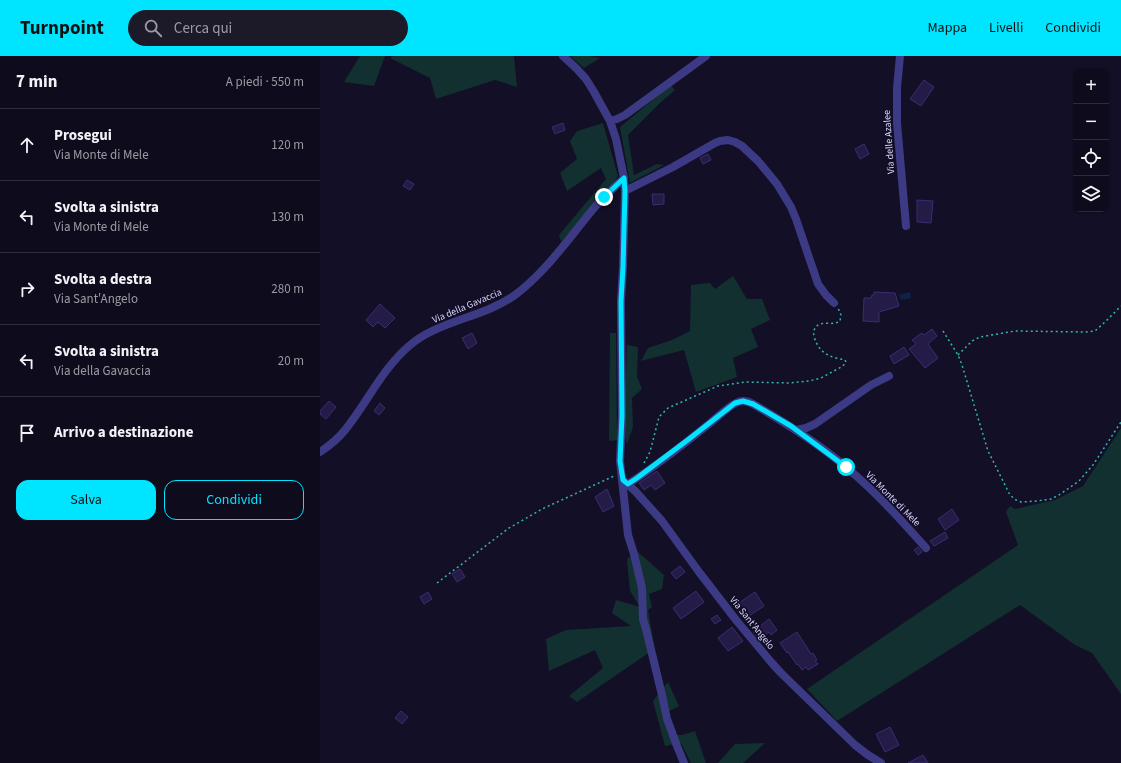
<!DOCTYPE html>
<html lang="it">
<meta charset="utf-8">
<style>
body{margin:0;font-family:"Source Sans 3",sans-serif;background:#1c1929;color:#f1f3f6}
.controls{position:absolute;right:12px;top:12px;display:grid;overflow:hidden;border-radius:8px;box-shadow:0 1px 3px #0004}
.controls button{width:36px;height:36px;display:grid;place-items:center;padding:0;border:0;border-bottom:1px solid #2e2b3b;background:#0e0b1c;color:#f1f3f6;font:20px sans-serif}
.stop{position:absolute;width:12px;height:12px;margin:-9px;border:3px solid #00e5ff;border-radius:50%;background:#fff}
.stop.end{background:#00e5ff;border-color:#fff;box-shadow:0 1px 4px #0008}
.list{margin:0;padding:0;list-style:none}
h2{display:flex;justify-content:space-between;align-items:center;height:52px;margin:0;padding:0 16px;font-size:17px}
h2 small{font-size:13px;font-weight:400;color:#9b9ba3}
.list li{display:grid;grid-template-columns:26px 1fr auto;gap:12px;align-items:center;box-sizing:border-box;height:72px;padding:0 16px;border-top:1px solid #2e2b3b}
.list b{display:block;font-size:15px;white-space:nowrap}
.list p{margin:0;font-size:13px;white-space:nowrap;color:#9b9ba3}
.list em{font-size:13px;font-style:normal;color:#9b9ba3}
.actions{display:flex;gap:8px;padding:12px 16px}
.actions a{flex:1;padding:9px 0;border:1px solid #00e5ff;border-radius:12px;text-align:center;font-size:14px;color:#00e5ff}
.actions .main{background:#00e5ff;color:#111}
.icon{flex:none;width:22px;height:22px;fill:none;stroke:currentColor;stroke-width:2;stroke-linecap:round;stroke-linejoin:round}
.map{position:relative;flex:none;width:801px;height:707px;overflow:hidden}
header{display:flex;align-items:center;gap:24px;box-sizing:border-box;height:56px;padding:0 20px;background:#00e5ff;color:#111}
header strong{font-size:19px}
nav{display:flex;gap:22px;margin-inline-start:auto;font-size:14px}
.search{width:280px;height:36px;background:#1c1929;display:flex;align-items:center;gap:10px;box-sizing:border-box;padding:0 14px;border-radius:22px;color:#9b9ba3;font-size:15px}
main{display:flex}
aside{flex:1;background:#0e0b1c}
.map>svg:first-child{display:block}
.green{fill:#12302f}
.water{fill:#0c2248}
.building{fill:#241b47;stroke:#3b2d73}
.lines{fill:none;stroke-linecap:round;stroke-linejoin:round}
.path{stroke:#2fb8b0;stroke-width:1.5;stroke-dasharray:2 3;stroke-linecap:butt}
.street{stroke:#3d3a85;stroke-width:8}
.route{stroke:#00e5ff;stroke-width:5}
.labels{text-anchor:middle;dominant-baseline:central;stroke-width:3.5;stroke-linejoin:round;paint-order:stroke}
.street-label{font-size:10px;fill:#d9d4ff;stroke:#130f26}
</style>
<header>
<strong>Turnpoint</strong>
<div class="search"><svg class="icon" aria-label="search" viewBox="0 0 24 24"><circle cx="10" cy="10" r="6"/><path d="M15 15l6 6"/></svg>Cerca qui</div>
<nav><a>Mappa</a><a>Livelli</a><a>Condividi</a></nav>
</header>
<main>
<aside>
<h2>7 min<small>A piedi · 550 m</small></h2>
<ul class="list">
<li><svg class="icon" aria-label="ahead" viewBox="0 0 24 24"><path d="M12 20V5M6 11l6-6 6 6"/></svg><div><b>Prosegui</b><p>Via Monte di Mele</p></div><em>120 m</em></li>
<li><svg class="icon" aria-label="left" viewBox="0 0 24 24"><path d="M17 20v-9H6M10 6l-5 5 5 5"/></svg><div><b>Svolta a sinistra</b><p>Via Monte di Mele</p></div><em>130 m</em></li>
<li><svg class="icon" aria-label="right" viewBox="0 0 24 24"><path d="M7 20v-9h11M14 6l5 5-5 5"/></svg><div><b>Svolta a destra</b><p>Via Sant'Angelo</p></div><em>280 m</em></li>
<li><svg class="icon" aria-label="left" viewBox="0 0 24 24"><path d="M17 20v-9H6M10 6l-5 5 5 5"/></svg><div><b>Svolta a sinistra</b><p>Via della Gavaccia</p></div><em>20 m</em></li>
<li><svg class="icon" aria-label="arrive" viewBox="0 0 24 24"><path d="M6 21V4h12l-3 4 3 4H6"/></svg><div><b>Arrivo a destinazione</b></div></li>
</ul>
<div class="actions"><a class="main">Salva</a><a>Condividi</a></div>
</aside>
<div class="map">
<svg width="801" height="707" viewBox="0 0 801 707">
<rect width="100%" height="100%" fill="#130f26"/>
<path class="green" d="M40,0H65L54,30L24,26Z
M73,0H194L197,31L175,24L116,43L110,22L70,2Z
M250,0H268L280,2L264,12Z
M351,29L355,34L340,47L308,79L314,119L337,108L344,109L310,127L300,71Z
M283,67L298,120L294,127L241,186L239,179L286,123L281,112L247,135L240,117L257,103L250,85L257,75Z
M413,220L427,243H442L450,264L431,273L438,291L413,302L417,321L376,336L364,294L321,305L328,292L352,284L370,275L371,229L390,227L395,233Z
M290,277H296L297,384L289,385Z
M307,289L318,291L317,321L322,333L312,342L313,371L307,388L304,378Z
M801,372V638L772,597L755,589L700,549L517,665L487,633L698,489L686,456L690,450L695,453L735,444L763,430Z
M317,495L344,519L342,533L329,538L332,551L328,554L335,595L327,598L257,646L249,640L283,612L275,594L229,615L226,583L246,574L311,570L292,557L296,544L320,551L310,535L307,503Z
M348,626L359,650L342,659L348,678L362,679L375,675L386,707H371L361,687L345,690L333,645Z
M445,687L423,707H398L415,688Z"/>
<path class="water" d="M590,236L591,242L581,244L579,239Z"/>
<path class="building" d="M604,24L614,31L601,50L590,43Z
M243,67L245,74L235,78L232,71Z
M544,88L549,98L540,103L535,93Z
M388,98L391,104L383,108L380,102Z
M87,124L94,128L90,134L83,130Z
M332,138H344V148L333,149Z
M597,144L613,145L611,167L597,166Z
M554,236L575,237L579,250L559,256V266L543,265L544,242H551L552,239H554Z
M60,248L75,262L65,272L58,266L53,271L46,264Z
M612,273L617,280L608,288L618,302L605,312L589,293L596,288L592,284L602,277L604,279Z
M152,277L157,287L148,293L142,282Z
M584,291L589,299L574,308L570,300Z
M9,345L16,351L6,363L0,358V355Z
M60,347L65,352L59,359L54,355Z
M337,415L345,427L335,434L331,429L324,434L319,427Z
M287,433L294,450L283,456L275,441Z
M632,453L639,464L625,474L618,463Z
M625,476L628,482L614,490L610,485Z
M598,491L602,496L598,499L594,494Z
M360,510L365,516L356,523L351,517Z
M140,513L145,521L137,526L132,518Z
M376,535L384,546L361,563L353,552Z
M108,536L112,543L104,548L100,541Z
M435,536L444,550L429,560L419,547Z
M397,559L401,564L395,568L391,563Z
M449,563L457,574L451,579L449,576L439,583L433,576Z
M412,571L423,585L408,595L398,582Z
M477,576L491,598L493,597L497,604L495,605L498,608L488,614L486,611L482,614L478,608L477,609L468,596L467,597L460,587Z
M81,655L88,661L82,668L75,662Z
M570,671L579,689L565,696L556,678Z
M603,699L608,707H588Z"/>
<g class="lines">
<path class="path" d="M623,275L638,299L642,309L668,395L690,439L696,444L701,446L717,445L731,443L739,439L759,425L773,409L801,366
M638,299L652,285L660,281L695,275L766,276L775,275L785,266L801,250
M324,407L330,396L339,361L348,352L398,330L425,326L470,327L489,325L501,322L523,310L526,306L525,304C522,303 519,303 516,302C504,299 497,292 494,280C493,276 494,272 498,269C504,265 513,270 520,265L521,259L518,252
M117,527L189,472L222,453L294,420"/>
<path class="street" d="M243,0L256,12L266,23L274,36L290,65L296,83L304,122L305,135L303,211L301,245L302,360L300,405L308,479L314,498L322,532L323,563L326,573L342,639L347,663L357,690L364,707
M580,0L577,32V67L586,170
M290,65L297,63L305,59L386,0
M305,135L353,111L395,87L400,85L408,84L415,86L422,90L438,105L457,128L471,151L476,163L498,228L506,239L514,247
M476,374L486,372L495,368L551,329L569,320
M0,396C9,390 18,383 25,374C47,347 62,313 89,290C119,264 163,262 195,239C226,216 249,182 274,152C283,141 294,132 304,122
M303,424L316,436L342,465L379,516L416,564L451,606L461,617L535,689L548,699L561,707
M308,428C336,410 363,389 389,368C398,361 406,352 416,347C422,344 428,345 433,348C466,367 498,387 527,412C556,436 581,464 606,492"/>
</g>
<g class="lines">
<path class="route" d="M284,141L304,122L305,135L303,211L301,245L302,360L300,405L303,424L308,428L317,422L369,383L415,347L423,345L433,348L471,370L526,411"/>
</g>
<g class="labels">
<g class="street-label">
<text transform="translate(569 86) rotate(-94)">Via delle Azalee</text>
<text transform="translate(147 250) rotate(-23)">Via della Gavaccia</text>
<text transform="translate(573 443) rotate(45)">Via Monte di Mele</text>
<text transform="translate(432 567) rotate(51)">Via Sant'Angelo</text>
</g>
</g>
</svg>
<div class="controls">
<button>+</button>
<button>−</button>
<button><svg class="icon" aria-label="locate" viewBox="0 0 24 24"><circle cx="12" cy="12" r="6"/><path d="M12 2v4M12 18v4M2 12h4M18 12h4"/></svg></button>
<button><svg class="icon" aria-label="layers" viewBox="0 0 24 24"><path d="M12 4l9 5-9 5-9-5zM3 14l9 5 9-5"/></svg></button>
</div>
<div class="stop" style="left:526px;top:411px"></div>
<div class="stop end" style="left:284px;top:141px"></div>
</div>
</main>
